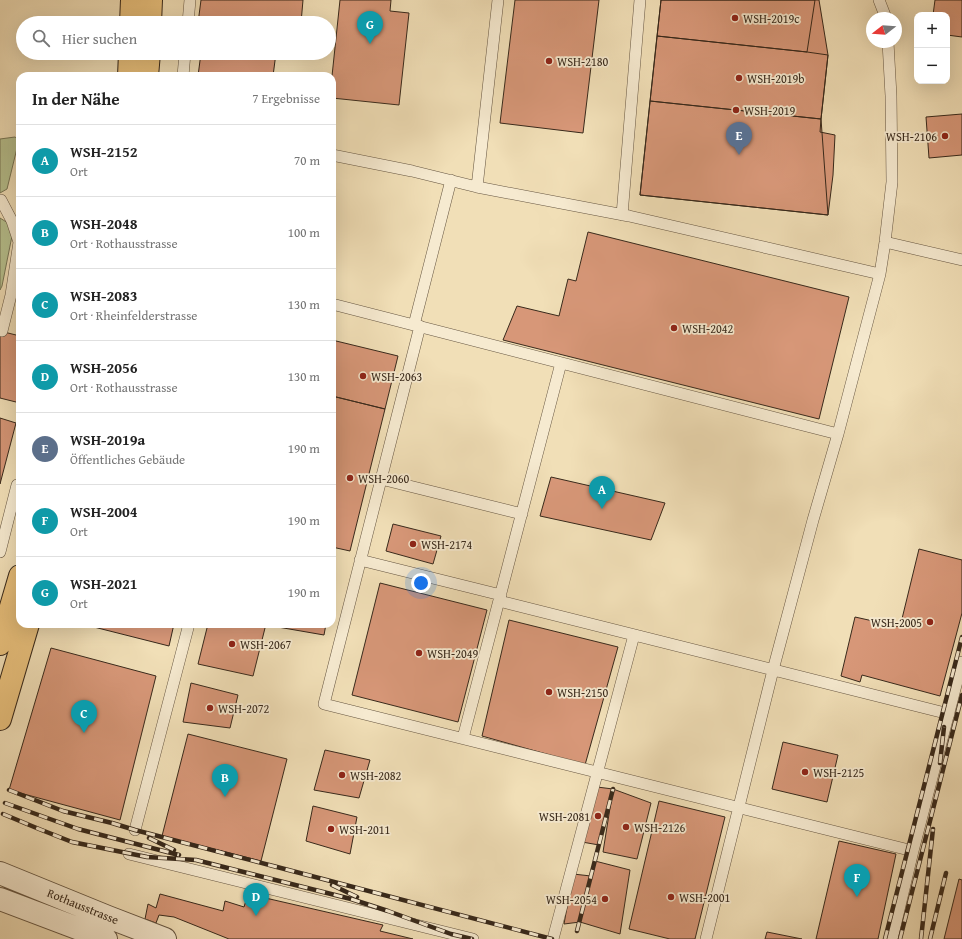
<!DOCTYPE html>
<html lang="de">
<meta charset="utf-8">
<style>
body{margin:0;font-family:"Gentium Book Plus",serif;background:#f6f6f6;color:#222}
.controls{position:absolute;right:12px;top:12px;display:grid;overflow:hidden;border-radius:8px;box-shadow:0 4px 16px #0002}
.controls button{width:36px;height:36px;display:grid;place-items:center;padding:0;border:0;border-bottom:1px solid #e0e0e0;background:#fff;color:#222;font:20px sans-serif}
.compass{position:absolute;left:866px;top:12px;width:36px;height:36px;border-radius:50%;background:#fff;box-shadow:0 4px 16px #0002;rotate:253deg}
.you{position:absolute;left:421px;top:583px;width:14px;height:14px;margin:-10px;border:3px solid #fff;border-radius:50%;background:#1a73e8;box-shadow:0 0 0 6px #1a73e833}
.badge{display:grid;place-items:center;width:26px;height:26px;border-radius:50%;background:#8f2418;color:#fff;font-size:13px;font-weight:700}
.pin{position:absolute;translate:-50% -33px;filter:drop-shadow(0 1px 2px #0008)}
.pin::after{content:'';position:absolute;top:21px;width:14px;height:12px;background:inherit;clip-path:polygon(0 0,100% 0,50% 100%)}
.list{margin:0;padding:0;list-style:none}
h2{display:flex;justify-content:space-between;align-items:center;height:52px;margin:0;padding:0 16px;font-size:17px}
h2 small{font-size:13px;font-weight:400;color:#767676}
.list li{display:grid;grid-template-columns:26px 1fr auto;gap:12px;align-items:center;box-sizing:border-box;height:72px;padding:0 16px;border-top:1px solid #e0e0e0}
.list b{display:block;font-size:15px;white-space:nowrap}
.list p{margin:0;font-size:13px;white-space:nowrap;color:#767676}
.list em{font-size:13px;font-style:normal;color:#767676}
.icon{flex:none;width:22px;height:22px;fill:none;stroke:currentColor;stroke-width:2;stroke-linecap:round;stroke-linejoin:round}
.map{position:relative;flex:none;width:962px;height:939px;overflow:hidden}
.search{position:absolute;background:#fff;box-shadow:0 4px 16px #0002;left:16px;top:16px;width:320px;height:44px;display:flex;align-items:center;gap:10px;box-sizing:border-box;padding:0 14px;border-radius:22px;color:#767676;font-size:15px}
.panel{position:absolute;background:#fff;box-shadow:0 4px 16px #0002;left:16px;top:72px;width:320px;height:556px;border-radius:12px}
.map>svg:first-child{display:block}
.green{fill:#b7c290;stroke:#787656}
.building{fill:#d79778;stroke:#38291b}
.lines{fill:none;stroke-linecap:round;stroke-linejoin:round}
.service-casing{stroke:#665642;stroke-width:12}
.tertiary-casing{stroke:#665642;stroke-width:24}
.primary-casing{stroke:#38291b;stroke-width:24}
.service{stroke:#f6ead0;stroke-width:11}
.tertiary{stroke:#f6ead0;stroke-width:22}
.primary{stroke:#e8c07c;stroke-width:22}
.rail-casing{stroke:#38291b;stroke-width:4.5}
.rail{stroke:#f6ead0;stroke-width:3;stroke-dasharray:9;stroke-linecap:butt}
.poi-dot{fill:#8f2418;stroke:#f6ead0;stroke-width:1.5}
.labels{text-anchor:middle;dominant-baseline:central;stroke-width:3.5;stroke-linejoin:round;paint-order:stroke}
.poi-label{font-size:12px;fill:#38291b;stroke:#f6ead0;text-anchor:start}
.street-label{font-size:12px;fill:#38291b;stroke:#f6ead0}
</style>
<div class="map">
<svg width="962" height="939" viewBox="0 0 962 939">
<rect width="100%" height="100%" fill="#f1dfb7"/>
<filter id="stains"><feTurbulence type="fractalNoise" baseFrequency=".005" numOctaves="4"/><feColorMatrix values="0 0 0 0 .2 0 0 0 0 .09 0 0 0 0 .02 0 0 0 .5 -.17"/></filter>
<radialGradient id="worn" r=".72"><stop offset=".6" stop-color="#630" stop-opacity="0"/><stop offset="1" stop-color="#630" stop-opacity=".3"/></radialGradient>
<path class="green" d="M15,137L19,140L7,189L0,193V139Z
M0,218L8,223L12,236L2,286L0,290Z"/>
<path class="building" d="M201,0H303L301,23H198Z
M340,0H391L390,11L409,13L399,105L332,98V76Z
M515,0H599L583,133L500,123Z
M661,0H815L807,52L657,36Z
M661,0H819L828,55L821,119L828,215L640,195Z
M935,0H962V37L947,35V15H933Z
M657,36L807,52L828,55L821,119L650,101Z
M201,53H276L273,76H198Z
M650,101L821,119L820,132L835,135L833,175L828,215L640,195Z
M962,114V155L929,158L926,117Z
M588,232L849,297L819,419L503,340L517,306L559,316L568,279L576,281Z
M0,331L20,336V403L0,398Z
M332,340L398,356L385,409L332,396Z
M332,396L385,409L350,551L332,547Z
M0,418L16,423L0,484Z
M551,477L665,503L651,540L540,516Z
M393,524L441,536L433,564L386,551Z
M919,549L962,560V613L940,696L862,675L860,682L841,676L855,617L900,627Z
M380,583L487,610L458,722L352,695Z
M509,620L618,647L585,765L482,736Z
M82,624H174L169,646Z
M208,624H266L253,676L198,664Z
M273,624H326L324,635L272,626Z
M51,648L156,676L120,820L9,790Z
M191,683L238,695L230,728L183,722Z
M188,734L287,759L261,861L162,836Z
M783,742L838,755L827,802L772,789Z
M325,750L370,760L359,798L314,790Z
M597,787L613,789L599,845L582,842Z
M613,789L651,803L637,859L603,852Z
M659,801L725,817L695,939H670L629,929Z
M313,806L357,817L350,854L306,841Z
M839,841L896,854L878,939H816Z
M595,861L630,870L620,934L580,922Z
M573,874L591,876L580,922L564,924Z
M959,879L962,880V939H944Z
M160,894L223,911L225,901L244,907L248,894L383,925L380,931L413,939H229L174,917L159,915L156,923L145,919L148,904L156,908Z
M767,932L802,939H765Z"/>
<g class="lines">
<defs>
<path id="service" d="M879,0L886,18
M188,23L190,0
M183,76L185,53
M332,155L412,171L477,187L629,216L880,274
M477,187L498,0
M1,200L12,221L19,242L11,295L2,331
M622,215L640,0
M885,242L962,260
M332,304L838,434
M414,325L451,180
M420,326L324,704L913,851
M381,479L522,514
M0,552L17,485L20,486
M360,560L501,595
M499,601L949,714
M463,738L561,363
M135,830L189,624
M129,854L473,939
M553,939L634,635
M706,939L773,670L813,520L838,434L880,274L885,242L892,182L891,96L888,42
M892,939L913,851L962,662"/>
<path id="tertiary" d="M0,873L108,917L165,939
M0,899L106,939"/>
<path id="primary" d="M131,23L132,0
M150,23L151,0
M129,76L130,53
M147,76L149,53
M0,644L20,576
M0,719L28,624"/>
</defs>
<use href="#service" class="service-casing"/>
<use href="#tertiary" class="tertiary-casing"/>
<use href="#primary" class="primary-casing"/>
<use href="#service" class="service"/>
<use href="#tertiary" class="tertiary"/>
<use href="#primary" class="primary"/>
<defs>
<path id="rail" d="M940,763L944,727
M9,790L63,811L112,823L135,830L277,867L552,939
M5,803L78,829L179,855
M3,814L39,829L72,842L147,857L196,860L351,899L388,911L451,934L472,939
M149,838L174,850
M332,885L357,897
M577,931L613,789
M885,939L962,637
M900,939L962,695
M921,939L933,829
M930,939L946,873"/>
</defs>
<use href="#rail" class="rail-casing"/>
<use href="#rail" class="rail"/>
</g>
<g class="poi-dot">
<circle cx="735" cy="18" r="4"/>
<circle cx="549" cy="61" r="4"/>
<circle cx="739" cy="78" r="4"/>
<circle cx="736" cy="110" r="4"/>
<circle cx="945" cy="136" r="4"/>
<circle cx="674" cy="328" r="4"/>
<circle cx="363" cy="376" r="4"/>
<circle cx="350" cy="478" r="4"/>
<circle cx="413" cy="544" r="4"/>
<circle cx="930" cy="622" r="4"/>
<circle cx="232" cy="644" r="4"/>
<circle cx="419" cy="653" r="4"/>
<circle cx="549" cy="692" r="4"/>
<circle cx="210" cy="708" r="4"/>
<circle cx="805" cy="772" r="4"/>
<circle cx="342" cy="775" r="4"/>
<circle cx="598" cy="816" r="4"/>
<circle cx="626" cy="827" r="4"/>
<circle cx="331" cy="829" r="4"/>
<circle cx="671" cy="897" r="4"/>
<circle cx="605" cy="899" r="4"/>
</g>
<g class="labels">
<g class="poi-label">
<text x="743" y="18">WSH-2019c</text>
<text x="557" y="61">WSH-2180</text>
<text x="747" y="78">WSH-2019b</text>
<text x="744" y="110">WSH-2019</text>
<text x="937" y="136" text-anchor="end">WSH-2106</text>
<text x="682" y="328">WSH-2042</text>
<text x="371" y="376">WSH-2063</text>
<text x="358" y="478">WSH-2060</text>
<text x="421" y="544">WSH-2174</text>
<text x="922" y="622" text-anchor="end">WSH-2005</text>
<text x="240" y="644">WSH-2067</text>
<text x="427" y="653">WSH-2049</text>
<text x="557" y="692">WSH-2150</text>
<text x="218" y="708">WSH-2072</text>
<text x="813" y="772">WSH-2125</text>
<text x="350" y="775">WSH-2082</text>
<text x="590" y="816" text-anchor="end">WSH-2081</text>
<text x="634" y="827">WSH-2126</text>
<text x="339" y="829">WSH-2011</text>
<text x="679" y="897">WSH-2001</text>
<text x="597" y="899" text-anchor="end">WSH-2054</text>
</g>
<g class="street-label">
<text transform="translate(83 906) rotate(22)">Rothausstrasse</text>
</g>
</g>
<rect width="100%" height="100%" filter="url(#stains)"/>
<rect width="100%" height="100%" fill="url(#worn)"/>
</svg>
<div class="controls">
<button>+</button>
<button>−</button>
</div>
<svg class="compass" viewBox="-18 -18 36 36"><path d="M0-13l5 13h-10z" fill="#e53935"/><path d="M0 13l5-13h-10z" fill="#767676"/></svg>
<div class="you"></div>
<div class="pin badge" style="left:602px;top:509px;background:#0f9aa8">A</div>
<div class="pin badge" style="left:225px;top:797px;background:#0f9aa8">B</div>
<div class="pin badge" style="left:84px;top:733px;background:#0f9aa8">C</div>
<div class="pin badge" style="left:256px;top:916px;background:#0f9aa8">D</div>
<div class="pin badge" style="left:739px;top:155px;background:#5c6f8a">E</div>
<div class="pin badge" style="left:857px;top:897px;background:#0f9aa8">F</div>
<div class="pin badge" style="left:370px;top:44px;background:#0f9aa8">G</div>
<div class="search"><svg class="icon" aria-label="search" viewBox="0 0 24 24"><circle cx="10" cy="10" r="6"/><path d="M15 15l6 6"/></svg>Hier suchen</div>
<section class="panel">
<h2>In der Nähe<small>7 Ergebnisse</small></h2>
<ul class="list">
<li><span class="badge" style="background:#0f9aa8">A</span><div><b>WSH-2152</b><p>Ort</p></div><em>70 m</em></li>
<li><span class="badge" style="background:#0f9aa8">B</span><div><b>WSH-2048</b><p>Ort · Rothausstrasse</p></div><em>100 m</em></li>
<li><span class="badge" style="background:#0f9aa8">C</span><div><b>WSH-2083</b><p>Ort · Rheinfelderstrasse</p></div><em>130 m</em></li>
<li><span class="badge" style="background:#0f9aa8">D</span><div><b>WSH-2056</b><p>Ort · Rothausstrasse</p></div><em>130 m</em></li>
<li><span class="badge" style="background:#5c6f8a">E</span><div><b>WSH-2019a</b><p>Öffentliches Gebäude</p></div><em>190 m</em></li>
<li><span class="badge" style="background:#0f9aa8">F</span><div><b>WSH-2004</b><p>Ort</p></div><em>190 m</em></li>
<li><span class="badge" style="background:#0f9aa8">G</span><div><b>WSH-2021</b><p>Ort</p></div><em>190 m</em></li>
</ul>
</section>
</div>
